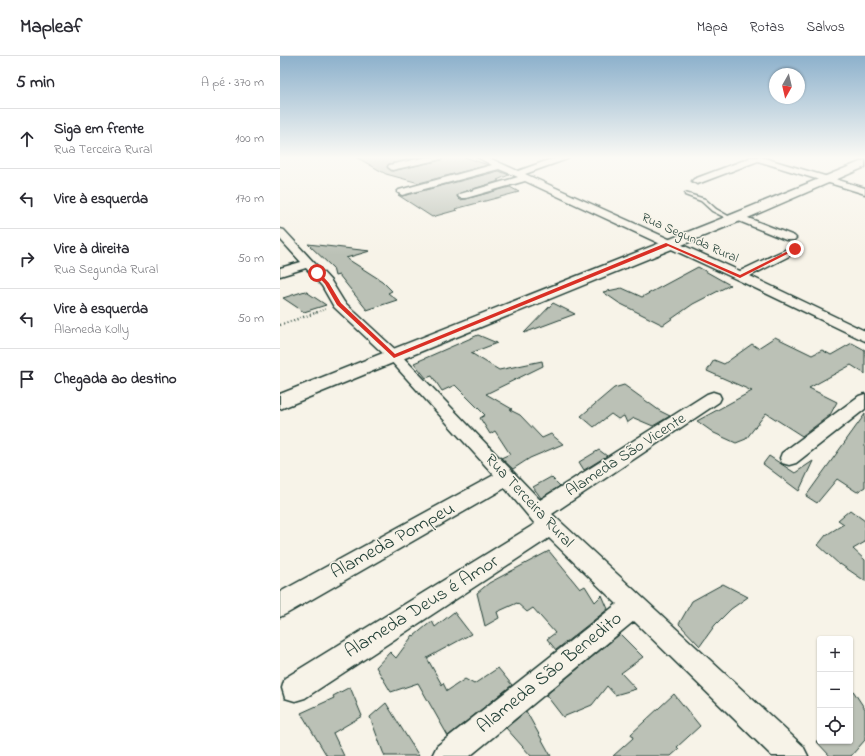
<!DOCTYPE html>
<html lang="pt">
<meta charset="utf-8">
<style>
body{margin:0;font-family:"Indie Flower",sans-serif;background:#f7f7f7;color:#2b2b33}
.controls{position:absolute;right:12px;bottom:12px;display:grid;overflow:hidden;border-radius:4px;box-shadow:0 1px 3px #0004}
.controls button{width:36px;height:36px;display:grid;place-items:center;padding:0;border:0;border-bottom:1px solid #e1e1e2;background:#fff;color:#2b2b33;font:20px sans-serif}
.compass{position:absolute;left:489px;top:12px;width:36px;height:36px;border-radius:50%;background:#fff;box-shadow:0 1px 3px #0004;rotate:188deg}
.stop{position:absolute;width:12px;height:12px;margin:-9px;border:3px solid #d93025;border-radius:50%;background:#fff}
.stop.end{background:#d93025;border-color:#fff;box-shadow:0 1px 4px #0008}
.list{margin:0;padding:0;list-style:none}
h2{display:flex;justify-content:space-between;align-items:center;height:52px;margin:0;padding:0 16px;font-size:17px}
h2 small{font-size:13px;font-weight:400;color:#7c7c81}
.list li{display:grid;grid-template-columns:26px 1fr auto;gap:12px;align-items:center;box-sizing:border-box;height:60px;padding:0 16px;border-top:1px solid #e1e1e2}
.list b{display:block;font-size:15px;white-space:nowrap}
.list p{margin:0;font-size:13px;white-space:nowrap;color:#7c7c81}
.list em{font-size:13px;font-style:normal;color:#7c7c81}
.icon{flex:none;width:22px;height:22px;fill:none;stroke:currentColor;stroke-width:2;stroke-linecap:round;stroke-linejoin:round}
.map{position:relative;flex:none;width:585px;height:700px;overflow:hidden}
header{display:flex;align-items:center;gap:24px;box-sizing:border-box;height:56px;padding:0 20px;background:#fff;border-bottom:1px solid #e1e1e2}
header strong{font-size:19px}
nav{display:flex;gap:22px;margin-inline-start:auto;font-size:14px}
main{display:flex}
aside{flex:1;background:#fff}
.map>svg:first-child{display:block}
.building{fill:#bbc1b6;stroke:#1f3d34}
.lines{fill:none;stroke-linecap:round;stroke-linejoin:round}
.service-casing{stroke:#1f3d34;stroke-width:3}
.minor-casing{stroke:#1f3d34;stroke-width:3}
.tertiary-casing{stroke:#1f3d34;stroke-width:3}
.path-far1{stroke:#1f3d34;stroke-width:2;stroke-dasharray:0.5 2;stroke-linecap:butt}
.path{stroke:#1f3d34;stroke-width:2.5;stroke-dasharray:1 2.5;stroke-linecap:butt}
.service{fill:#f7f3e8;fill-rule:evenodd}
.minor{fill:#f7f3e8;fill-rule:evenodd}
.tertiary{fill:#f7f3e8;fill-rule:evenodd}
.route{fill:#d93025}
.labels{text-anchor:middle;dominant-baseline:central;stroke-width:3;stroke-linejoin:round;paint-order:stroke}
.far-street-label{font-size:13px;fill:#1f3d34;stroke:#f7f3e8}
.street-label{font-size:16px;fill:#1f3d34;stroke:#f7f3e8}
.near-street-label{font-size:19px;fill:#1f3d34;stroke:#f7f3e8}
</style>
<header>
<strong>Mapleaf</strong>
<nav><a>Mapa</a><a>Rotas</a><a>Salvos</a></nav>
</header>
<main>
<aside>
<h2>5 min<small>A pé · 370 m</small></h2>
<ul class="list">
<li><svg class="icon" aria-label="ahead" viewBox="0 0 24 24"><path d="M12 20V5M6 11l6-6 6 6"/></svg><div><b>Siga em frente</b><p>Rua Terceira Rural</p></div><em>100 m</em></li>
<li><svg class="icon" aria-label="left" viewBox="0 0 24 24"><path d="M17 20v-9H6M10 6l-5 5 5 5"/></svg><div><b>Vire à esquerda</b></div><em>170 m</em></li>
<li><svg class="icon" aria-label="right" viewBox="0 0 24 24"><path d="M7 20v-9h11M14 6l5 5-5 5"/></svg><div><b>Vire à direita</b><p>Rua Segunda Rural</p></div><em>50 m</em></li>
<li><svg class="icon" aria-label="left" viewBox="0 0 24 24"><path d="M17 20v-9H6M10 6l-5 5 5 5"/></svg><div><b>Vire à esquerda</b><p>Alameda Kolly</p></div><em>50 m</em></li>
<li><svg class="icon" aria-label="arrive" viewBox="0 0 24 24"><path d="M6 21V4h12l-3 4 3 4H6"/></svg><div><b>Chegada ao destino</b></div></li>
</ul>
</aside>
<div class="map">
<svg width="585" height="700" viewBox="0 0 585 700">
<rect width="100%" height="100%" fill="#f7f3e8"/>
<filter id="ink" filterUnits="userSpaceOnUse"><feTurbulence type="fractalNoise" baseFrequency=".025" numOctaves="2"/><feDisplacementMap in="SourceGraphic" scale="8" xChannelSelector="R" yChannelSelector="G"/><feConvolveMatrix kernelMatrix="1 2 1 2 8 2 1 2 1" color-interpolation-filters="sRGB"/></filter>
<g filter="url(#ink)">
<path class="building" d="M76,101H141L109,108L107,111L112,115L161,104L163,101H185L208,109L139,127L106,118Z
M219,115L229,119L217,124L219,125L180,137L177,141L180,144L186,143L230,131L239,136L175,153L177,154L152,161L118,139L122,140Z
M28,188L90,195L66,202L102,225L112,235L108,237L117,244L87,254L59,219L55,220L53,212Z
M418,211L450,229L413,248L383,269L339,247L323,236L342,232L362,241Z
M25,235L46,249L24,256L3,242Z
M273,247L295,258L244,277Z
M198,279L217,287L191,297L219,314L262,305L263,310L206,338L232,353L230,354L240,359L262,382L271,378L283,388L250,402L233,413L221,402L230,398L215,375L210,378L200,362L205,359L175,329L162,335L152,320L146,322L134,307Z
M495,281L532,299L542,294L551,299L572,287L585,294V318L571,309L529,332L557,346L550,359L522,380L486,357L466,383L456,387L434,377L417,365L472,335L427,315L434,304L444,308L472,288L478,292Z
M344,329L380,355L390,360L373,370L354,362L347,367L344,360L338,363L331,358L314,371L301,360L334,332Z
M585,358V431L577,436L557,423L537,447L526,440Z
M319,394L327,400L304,414L299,406Z
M489,400L515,417L533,405L519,435L483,408Z
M271,421L280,430L261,442L253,431Z
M570,454L585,465V486L573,493L585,504V525L560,508V509L538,489L546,479L564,468L558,464Z
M269,495L300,533L305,530L315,546L322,539L328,553L276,594L267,583L275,577L253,552L247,556L237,547L217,556L219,562L205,570L197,537L209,527Z
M443,528L468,541L451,553L435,569L420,590L399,568L412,545Z
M174,556L191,578L147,602L162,629L163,627L167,635L185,623L194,628L218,612L232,629L168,680L138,627L111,636L96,611L110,596L116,602L133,579L134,580L152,565L155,571Z
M340,578L363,601L341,617L356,633L335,639L327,630L312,649L283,661L266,639Z
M570,630L585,653V684L571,700H550L536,685H570Z
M70,631L82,660L53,677L64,700H47L21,657L54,642L53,640Z
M394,638L420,670L397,691L399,693L391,700H333L353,682L351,678Z
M106,647L127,681L139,700H105L103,696L90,661Z
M246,655L271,700H251L226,672Z"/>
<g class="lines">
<defs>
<path id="service" d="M405,137L425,143L436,153L450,161L446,162L432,155L421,145L405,139Z"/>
<path id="minor" d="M147,101H162L161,103L112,114L108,111L109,109Z
M197,101H207L238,115L277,101H288L287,103L245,118L460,215L511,191H519L521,193L519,195L470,220L585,275V285L456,223L245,125L186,142H180L178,140L180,138L238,121L219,113L122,139L117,136L119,134L212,109Z
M469,101H481L585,132V138L478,105L420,127L417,128L412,125L414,123L470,102Z
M458,158L514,180L516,182L514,184H506L454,163L453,161Z
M0,173L4,174L51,225L64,246L119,297L260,444L427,338L433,336L439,338L441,342L439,346L272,458L523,690L528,700H492L354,565L190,700H152L157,690L337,548L269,482L25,642L15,645L5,642L2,632L5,622L255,468L225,432L8,557L0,561V536L214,419L109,303L54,251L42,230L26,212L0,220V212L21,206L0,183Z
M585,338V353L516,407L509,409L502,407L500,402L502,397L579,340Z"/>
<path id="tertiary" d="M585,104V111L463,164L0,353V338L453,158Z"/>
</defs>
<use href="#service" class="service-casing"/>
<use href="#minor" class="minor-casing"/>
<use href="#tertiary" class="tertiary-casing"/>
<path class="path-far1" d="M35,257L45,253"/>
<path class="path" d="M0,269L38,256"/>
<use href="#service" class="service"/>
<use href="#minor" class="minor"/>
<use href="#tertiary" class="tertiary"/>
</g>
</g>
<linearGradient id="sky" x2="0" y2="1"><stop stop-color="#8db1cc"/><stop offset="0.51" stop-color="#fbfaf5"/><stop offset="1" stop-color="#fbfaf5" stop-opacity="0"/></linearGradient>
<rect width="585" height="199" fill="url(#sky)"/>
<path class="route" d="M386,187L460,219L514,192L517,193L460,222L388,190L114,302L57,249L45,228L35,217L39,216L49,227L61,247L115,298Z"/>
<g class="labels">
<g class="far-street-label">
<text transform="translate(410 182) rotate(24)">Rua Segunda Rural</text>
</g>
<g class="street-label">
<text transform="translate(346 399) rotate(-33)">Alameda São Vicente</text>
<text transform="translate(249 445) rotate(47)">Rua Terceira Rural</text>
</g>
<g class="near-street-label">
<text transform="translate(113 485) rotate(-29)">Alameda Pompeu</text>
<text transform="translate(142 551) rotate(-32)">Alameda Deus é Amor</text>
<text transform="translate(270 617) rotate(-39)">Alameda São Benedito</text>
</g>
</g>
</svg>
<div class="controls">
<button>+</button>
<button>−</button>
<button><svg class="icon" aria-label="locate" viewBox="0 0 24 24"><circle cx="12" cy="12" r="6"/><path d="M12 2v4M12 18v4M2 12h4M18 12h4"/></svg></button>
</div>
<svg class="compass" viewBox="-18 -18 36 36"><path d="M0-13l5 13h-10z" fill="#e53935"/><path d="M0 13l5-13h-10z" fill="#7c7c81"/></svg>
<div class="stop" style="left:37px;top:217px"></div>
<div class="stop end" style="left:515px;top:193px"></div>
</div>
</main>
